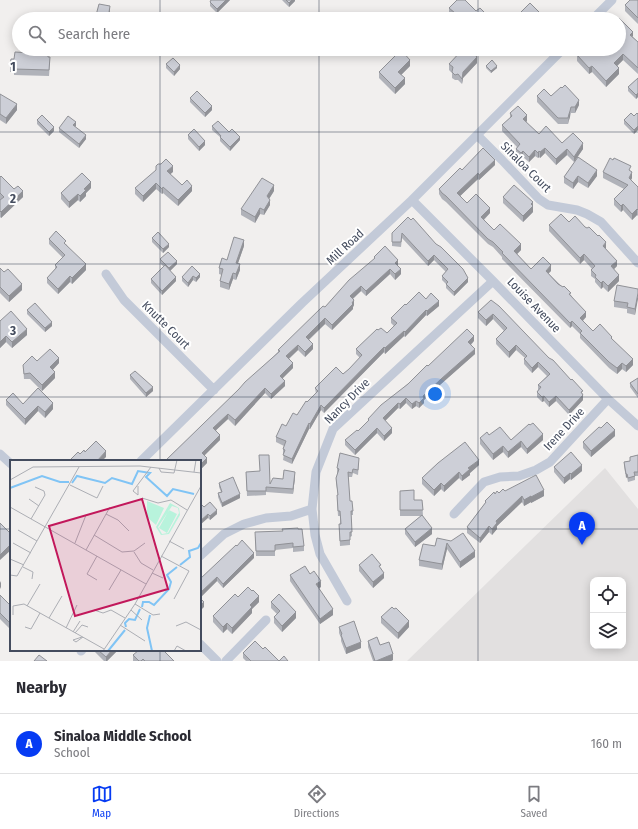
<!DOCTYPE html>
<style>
body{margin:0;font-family:"Fira Sans Condensed",sans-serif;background:#f2f2f3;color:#2b2b33}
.controls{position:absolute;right:12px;bottom:12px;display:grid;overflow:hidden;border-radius:8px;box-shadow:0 2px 10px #0003}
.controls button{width:36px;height:36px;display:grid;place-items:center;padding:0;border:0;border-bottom:1px solid #e1e1e2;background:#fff;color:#2b2b33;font:20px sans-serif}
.you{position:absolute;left:435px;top:394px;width:14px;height:14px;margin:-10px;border:3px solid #fff;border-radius:50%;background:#1a73e8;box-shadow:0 0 0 6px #1a73e833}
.badge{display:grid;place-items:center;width:26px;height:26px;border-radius:50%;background:#063bf3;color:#fff;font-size:13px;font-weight:700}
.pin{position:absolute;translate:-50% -33px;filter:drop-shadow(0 1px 2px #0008)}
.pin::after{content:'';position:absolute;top:21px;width:14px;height:12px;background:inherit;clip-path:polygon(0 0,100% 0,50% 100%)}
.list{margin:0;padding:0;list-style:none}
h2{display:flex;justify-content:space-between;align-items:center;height:52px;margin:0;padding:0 16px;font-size:17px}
h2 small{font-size:13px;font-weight:400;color:#7c7c81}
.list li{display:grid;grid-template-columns:26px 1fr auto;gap:12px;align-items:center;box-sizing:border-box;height:60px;padding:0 16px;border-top:1px solid #e1e1e2}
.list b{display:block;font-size:15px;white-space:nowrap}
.list p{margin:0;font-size:13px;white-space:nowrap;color:#7c7c81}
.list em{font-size:13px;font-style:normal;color:#7c7c81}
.icon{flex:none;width:22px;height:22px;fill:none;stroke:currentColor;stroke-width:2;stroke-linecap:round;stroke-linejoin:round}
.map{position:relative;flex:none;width:638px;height:661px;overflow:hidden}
.search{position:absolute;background:#fff;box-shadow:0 2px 10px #0003;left:12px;right:12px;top:12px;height:44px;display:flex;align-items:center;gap:10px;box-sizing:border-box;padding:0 14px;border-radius:22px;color:#7c7c81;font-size:15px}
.sheet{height:112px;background:#fff}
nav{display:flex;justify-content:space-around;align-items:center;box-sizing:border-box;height:56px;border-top:1px solid #e1e1e2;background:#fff;font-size:11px;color:#7c7c81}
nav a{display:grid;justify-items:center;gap:2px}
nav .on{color:#063bf3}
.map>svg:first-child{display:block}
.education{fill:#e2e0e0;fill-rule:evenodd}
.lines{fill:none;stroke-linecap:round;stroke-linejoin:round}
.minor{stroke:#c3cad8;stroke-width:9}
.wall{fill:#b0b2b9}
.shaded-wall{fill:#909196}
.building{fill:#cdcfd7;stroke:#909196}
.grid{fill:none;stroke:#444c5e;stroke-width:1;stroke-opacity:0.55}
.labels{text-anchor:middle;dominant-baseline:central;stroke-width:4;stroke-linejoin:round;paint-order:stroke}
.street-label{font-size:12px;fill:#444c5e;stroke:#fff}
.inset-river{fill:none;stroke:#80c4f5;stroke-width:2}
.inset-road{fill:none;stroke:#acaeb4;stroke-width:1}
.view{fill:#c2185b;fill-opacity:0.15;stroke:#c2185b;stroke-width:2}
.inset-edge{fill:none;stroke:#444c5e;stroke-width:2}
.grid-label{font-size:13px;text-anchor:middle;font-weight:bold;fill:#444c5e;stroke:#fff;stroke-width:4;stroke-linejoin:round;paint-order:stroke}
</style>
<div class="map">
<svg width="638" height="661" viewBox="0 0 638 661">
<rect width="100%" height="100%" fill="#f1efee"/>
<path class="education" d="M605,468L638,509V661H407ZM593,580H623V646H593Z"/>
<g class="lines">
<path class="minor" d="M593,19L612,0
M477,135L502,160L539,199L548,205L577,210L587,214L601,222L638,263
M412,200L493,281L608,399L638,426
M106,274L124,300L214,390
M0,454L11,464
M141,461L302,303L412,200L563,49
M454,514L484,482L500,477L519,476L536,470L550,462L608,399
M200,556L224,534L244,524L266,518L291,516L312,509
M347,601L320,554L315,535L312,509L316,472L333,429L493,281
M200,644L217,661
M81,651L82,650
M226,661L266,620"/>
</g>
<path class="wall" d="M211,0H230L217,13L210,6V2Z
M282,0H295V1L289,7Z
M638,0V24L625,11V5Z
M449,8L476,11L489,19H449L452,15L449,13Z
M633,37L638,42V74L623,60L617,66L619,74L606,87L592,72L589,74L577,61V55Z
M79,49H89L84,54Z
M48,57L50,63L49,76L14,75V72H10V66L14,59Z
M477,63L463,78L462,84L458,80H455L452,78V73L449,70V64Z
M166,64L180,69L174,76L166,68Z
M410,66L401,75L405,84L395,94L379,78V72Z
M486,66L497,68L491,73L486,68Z
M638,78V97L636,99L628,91V87Z
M0,94L17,110L6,124L0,120Z
M537,96H551L579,105L575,113H571L570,117L569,120L568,124H558L537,102Z
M190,98L212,110L205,117L190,102Z
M510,113L527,121L526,122L539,134L562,143L583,149L574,162L567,155L556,165L545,153L540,158L539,157L538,158L535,156L529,162L523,157L521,159L516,154V149L517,147L502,131V125L510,118Z
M638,114V130L634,134L624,124V120Z
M37,120L54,131L49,136L37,124Z
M76,126L75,127L86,139L79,148L59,132V128Z
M212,126L229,132L240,140L230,151L220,141V137L212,130Z
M188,135L205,145L199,151L188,139Z
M578,157L597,176L588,188L578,182L573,189L564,183V177Z
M495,165L479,180L478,179L460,196L467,203L490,213L484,220L494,230L521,250L517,254L531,269L551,271L548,273L571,295L586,317L583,321L593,331L612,339L633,365L626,372L622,369L617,374L609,368L580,338V334L572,326L570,328L502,259V257L493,247L488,244L446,202L442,199L439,194V189L462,170Z
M631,171L632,178L631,180L638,187V216L637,215L632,220L623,210L621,212L614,205V199L624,189L603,178V172Z
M173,172L170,174L182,185L192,191L178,206L163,193L162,194L156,189L143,202L135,194V188Z
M0,177L23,197L1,218L0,217V200L1,199H0Z
M91,188L86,193V196L80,202L78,200L69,208L61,199V193Z
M274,191L269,199L270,205L264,215L260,214L255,223L241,215V209Z
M503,197L533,212L523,222L503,203Z
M408,217L468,282L454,296L446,288V284L442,280V276L446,272L434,260L428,266L402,238L401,247L392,246V233Z
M569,222L585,227L606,248V249L617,266L614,269L619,281L608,292L603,287L601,289L595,282V279L591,276V270L592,269L584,260L580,264L549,231V225Z
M152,238L169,247L163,253L152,242Z
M49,239L66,244L86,270L72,284L70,282L58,294L47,283V278L55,269V265L63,258L49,244Z
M244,246L238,263L240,270L236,280L233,279L229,290L220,287V281L222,275L219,274V268L227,260Z
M374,257L398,265V266L401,274L395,280L390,274L366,296L361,291L353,299L354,305L353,307V309L332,330L325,324L309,340L313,349L305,357L298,350L289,359L293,368L282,378L285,386L271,399L265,393L235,426L228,419L216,430L220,440L204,455L207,463L200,470V461H165L278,352V350L325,307L374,259Z
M160,259L177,264L170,271L176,281L162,295L151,283V279L164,267L160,263Z
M0,268L22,290L9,302L0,293Z
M200,274V277L196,282L193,280L188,287L182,281V277Z
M638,289L635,315L627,313V309L614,307V301Z
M426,299L439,306L427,316L426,315L405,337L404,336L385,354L384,352L324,413L321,410L310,429H309L292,464L283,460L284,454H283V449L284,446L276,442V437L286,426L297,415L307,402L316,394L315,388L343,374L349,369L360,358L356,354V349L378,330L387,333L394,326L391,323V318L406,305Z
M491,300L583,394V400L569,415L556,401L549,407L544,401L542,402L537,397V392L538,390V385L547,376L538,367L532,373L524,364V359L525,358L516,350L509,358L496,344V339L504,331L493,319L486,326L478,318V312Z
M27,310L52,326L45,332L27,314Z
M0,321L27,335L12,348L6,342L0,348Z
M474,341L471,345L475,354L441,384L424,400V403L419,408L416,406L412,409L406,403L400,409L398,408L385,421L392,433L384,441L377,433L355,455L345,445V440L358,431L368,421V419L428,366Z
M37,361L59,363L52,370L55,378L42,391L30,379H24L23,365Z
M130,375L153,391L146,397L130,379Z
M638,378V398L630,387V383Z
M38,388L53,409L45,418L38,411L25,425L6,405V400L23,404Z
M601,428L615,436L591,457L583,448V442Z
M489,435L511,440H543L527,454L521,447L508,458L503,452L493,460L480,444V438Z
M638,455V476H635V480L628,482L627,477L626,478L624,466V462L630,461V457Z
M359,463L358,475L353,473L352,477H348L350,501L353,511V515H351L352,536L350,537V545L340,546L339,529L340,524V516H338L337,500V495H338L336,483V478L338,473H337V468Z
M438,463L479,465L470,473V475L462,481L459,478L444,492L441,489L434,496L422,484V478Z
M554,467L582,471L571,480L570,479L564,484L554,472Z
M246,472L270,484L283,479L295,477L293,494L266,492V495L247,496Z
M219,483L240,498L222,507L218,497V493L221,492L219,487Z
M400,491L414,500H422L423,516L432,534L415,547L405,534V529L421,516H400Z
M505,491L544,496L531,503V502L524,506L522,502L497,526V529L492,535L489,532L480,543L467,533V527L485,503V501L495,494Z
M204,507L217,514L210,520L208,518Z
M282,531L304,546V551L293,552V548L275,550V556H256L255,537Z
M437,538L475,557L460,568L447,549L442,570L419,566V560L435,546Z
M254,558L223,588L217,581L200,598V579Z
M359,565L381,568L384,578L373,588L359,571Z
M310,574L321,587L319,588L333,615L320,624L290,581V575Z
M252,591L259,602L252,609V613L232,634L227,629L223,633L213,622V616L238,597Z
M0,595L9,604L11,603V630L0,619Z
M271,602L296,618L282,632L274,623V617L277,614L271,608Z
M381,617L409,627L398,639L381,623Z
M339,627L361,648L346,654L341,641V638L339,633Z
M368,641L380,645L393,660L391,661H373L368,647Z
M263,649L279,661H288H246L243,658V653Z
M95,650H118L107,661H104L95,652Z
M133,655L174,661H133Z"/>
<path class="shaded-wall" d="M226,0H230L217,13V9Z
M292,0H295V1L289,7V3Z
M110,6V12L109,19H108Z
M467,15V19H463Z
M633,32V37L630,35Z
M84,49H89L84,54Z
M623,54V60L614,69V63Z
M477,57V63L463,78L462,84V79L463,72Z
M410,60V66L398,78V72Z
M180,65V69L174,76V72Z
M497,66V68L491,73V71Z
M592,66V72L589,74V68Z
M619,68V74L606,87V81Z
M405,78V84L395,94V88Z
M638,93V97L636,99V95Z
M579,100V105L575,113V107Z
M17,104V110L6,124V118Z
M212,106V110L205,117V113Z
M570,111V117L569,120L568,124L569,114Z
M527,115V121L523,125V119Z
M76,122V126L73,129V125Z
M638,126V130L634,134V130Z
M54,127V131L49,136V132Z
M86,135V139L79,148V144Z
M240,137V140L230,151V147Z
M205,141V145L199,151V147Z
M583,143V149L574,162V157Z
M545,148V153L540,158V152Z
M567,149V155L556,165V159Z
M535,150V156L529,162V157Z
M523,151V157L521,159V153Z
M539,151V157L538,158V153Z
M495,160V165L479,180V175Z
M173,166V172L167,177V171Z
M597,170V176L588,188V183Z
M632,172V178L629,184V178Z
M478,173V179L457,199V193Z
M578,176V182L573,189V183Z
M91,182V188L86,193V196L80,202V196L84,189Z
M156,183V189L143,202V196Z
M274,185V191L267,202V196Z
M192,186V191L178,206V200Z
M163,187V193L162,194V189Z
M23,191V197L1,218V212Z
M78,194V200L69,208V202Z
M270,200V205L264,215V210Z
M533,202V212L523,222V216Z
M623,204V210L621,212V206Z
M260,208V214L255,223V217Z
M490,208V213L481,222V217Z
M637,209V215L632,220V214Z
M244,240V246L236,269V263Z
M606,242V248L603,252V246Z
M169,244V247L163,253V249Z
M521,244V250L514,257V251Z
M584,254V260L580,264V258Z
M434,255V260L428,266V261Z
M398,260V265L395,268V263Z
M177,261V264L169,272V268Z
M617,261V266L611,272V266Z
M86,264V270L72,284V278Z
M240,264V270L236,280V274Z
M551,265V271L546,276V271Z
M390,269V274L366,296V291Z
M401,269V274L395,280V274Z
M233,273V279L229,290V284Z
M200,274V277L196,282V278Z
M619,275V281L608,292V286Z
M70,276V282L58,294V289Z
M193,276V280L188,287V283Z
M176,277V281L162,295V291Z
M468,278V282L454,296V292Z
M603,281V287L601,289V283Z
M22,284V290L9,302V296Z
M361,286V291L350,301V296Z
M638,293V299L635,315V309Z
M354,300V305L353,307V309L332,330V325Z
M439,301V306L427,316V311Z
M426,310V315L405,337V332Z
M586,312V317L580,323V318Z
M493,314V319L486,326V320Z
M325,318V324L306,342V337Z
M572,321V326L570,328V323Z
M52,322V326L45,332V328Z
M27,329V335L12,348V342Z
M404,331V336L385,354V348Z
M6,336V342L0,348V342Z
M474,336V341L468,347V342Z
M313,344V349L305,357V352Z
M298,345V350L286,361V356Z
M516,345V350L509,358V352Z
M384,347V352L324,413V408Z
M475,349V354L441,384L424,400V403L419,408V403L423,396L441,379Z
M59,358V363L50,373V367Z
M633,359V365L626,372V366Z
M538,362V367L532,373V368Z
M293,363V368L280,381V376Z
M622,363V369L617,374V368Z
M55,372V378L42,391V385Z
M285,381V386L271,399V394Z
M153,387V391L146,397V393Z
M265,388V393L235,426V420Z
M583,395V400L569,415V410Z
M544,396V401L542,402V397Z
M556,396V401L549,407V402Z
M406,398V403L400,409V404Z
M416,401V406L412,409V404Z
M53,403V409L45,418V412Z
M398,403V408L383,423V418Z
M321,405V410L310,429V424Z
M38,406V411L25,425V419Z
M228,414V419L213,433V428Z
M309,423V429L292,464V459Z
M377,428V433L355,455V450Z
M392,428V433L384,441V436Z
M615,430V436L591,457V451Z
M543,434V440L527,454V449Z
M220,435V440L202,458V453Z
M521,441V447L508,458V452Z
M503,446V452L493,460V454Z
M106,451V457L102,461H97Z
M207,458V463L200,470V465Z
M479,460V465L470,473V475L462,481V476L468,468Z
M582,465V471L571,480V474Z
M295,472V477L293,494V489Z
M459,472V478L444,492V486Z
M570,473V479L564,484V478Z
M626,474H627V477L626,478Z
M441,483V489L434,496V490Z
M544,490V496L531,503V497Z
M240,494V498L222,507V503Z
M522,496V502L497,526V529L492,535V529L496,521Z
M531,496V502L524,506V500Z
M217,510V514L210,520V516Z
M208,514V518L200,525V521Z
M489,526V532L480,543V538Z
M432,528V534L415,547V542Z
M447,543V549L442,570V564Z
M11,544V550L0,560V555Z
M475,551V557L460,568V562Z
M254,553V558L223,588V584Z
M384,573V578L373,588V582Z
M217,577V581L200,598V593Z
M1,581V587L0,589V583Z
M321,581V587L316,590V584Z
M259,596V602L252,609V613L232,634V628L250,605Z
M204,602V607L200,611V606Z
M333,609V615L320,624V619Z
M296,612V618L282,632V626Z
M409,621V627L398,639V633Z
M227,623V629L223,633V627Z
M361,642V648L346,654V648Z
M112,650H118L107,661H106V657Z
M393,654V660L391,661H376Z"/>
<path class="building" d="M211,0H226L217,9L210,2Z
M286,0H292L289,3Z
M457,0H465L476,11L480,8L489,17L488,18V19H471L467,15L463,19H449L455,13L449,8Z
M630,0H638V18L625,5Z
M530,3L543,16L542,17L544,19H514Z
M99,4L110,6L108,19H95Z
M619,18L633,32L630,35L638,42V68L623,54L614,63L619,68L606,81L592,66L589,68L577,55L584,49H619V19H618Z
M463,49H468L477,57L463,72L462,79L458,74L455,75L452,72L453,67L449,64Z
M401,50L410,60L398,72L405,78L395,88L379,72Z
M15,52L48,54V57H50L49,70L14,69V66H10L11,59H14Z
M173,58L180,65L174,72L166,64Z
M492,60L497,66L491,71L486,66Z
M638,78V93L636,95L628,87Z
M565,85L579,100L575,107H571L570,111L569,114L568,118H558L537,96L544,89L551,96L561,87L562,88Z
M197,91L212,106L205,113L190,98Z
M0,94L17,104L6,118L0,114Z
M518,106L527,115L523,119L539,134L546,126L562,143L573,133L583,143L574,157L567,149L556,159L545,148L540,152L539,151L538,153L535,150L529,157L523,151L521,153L516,149L520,144L502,125L512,116L510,113Z
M631,113L634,116L637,113L638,114V126L634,130L624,120Z
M42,115L54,127L49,132L37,120Z
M68,116L76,122L73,125L86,135L79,144L59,128Z
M218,121L229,132L232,129L240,137L230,147L220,137L221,136L212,126Z
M194,129L205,141L199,147L188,135Z
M483,148L495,160L479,175L478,173L457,193L467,203L476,194L490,208L481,217L494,230L500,224L521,244L514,251L531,269L543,257L551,265L546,271L558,284L563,287L564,286L571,293L569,294L586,312L580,318L593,331L600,324L612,337L611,338L633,359L626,366L622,363L617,368L609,362L580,333L582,331L572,321L570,323L502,253L503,252L493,242L488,239L446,196L442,193L439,189L460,168L462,170Z
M578,157L597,170L588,183L578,176L573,183L564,177Z
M610,158L613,160L614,158L631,166L629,170L632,172L629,178L638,187V210L637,209L632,214L623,204L621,206L614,199L628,185L603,172Z
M166,159L173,166L167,171L182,185L187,180L192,186L178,200L163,187L162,189L156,183L143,196L135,188L156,170V166L158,164H161Z
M82,173L91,182L84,189L86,190L80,196L78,194L69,202L61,193Z
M1,176L14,189L18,186L23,191L1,212L0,211V200L4,197L0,193V177Z
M262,178L274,185L267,196L270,200L264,210L260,208L255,217L241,209Z
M514,185L533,202L531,204L533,206L523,216L503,197Z
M561,214L569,222L575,216L585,227L587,228L589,227L598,236L599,235L606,242L603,246L617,261L611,266L619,275L608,286L603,281L601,283L595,277L596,275L591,270L595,266L584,254L580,258L549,225Z
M408,217L411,220L413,218L436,244L441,247L463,269L468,278L454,292L446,284L448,282L442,276L448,269L434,255L428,261L402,233L401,242H392V233Z
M56,231L66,241L64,243L86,264L72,278L70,276L58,289L47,278L57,267L55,265L65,255L49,239Z
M158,232L169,244L163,249L152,238Z
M234,237L244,240L236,263L240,264L236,274L233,273L229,284L220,281L223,269L219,268L222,258L227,260Z
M385,246L398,260L395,263L401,269L395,274L390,269L366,291L361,286L350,296L354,300L352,303L353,304L332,325L325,318L306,337L313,344L305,352L298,345L286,356L293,363L280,376L285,381L271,394L265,388L235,420L228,414L213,428L220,435L202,453L207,458L200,465V461H181L180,460L179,461H165L239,389L245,382L280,351L278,350L323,306L325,307L349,280L375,258L374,257Z
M168,252L177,261L169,268L160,259Z
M165,265L176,277L162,291L151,279Z
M192,266L200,274L196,278L193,276L188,283L182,277Z
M0,268L4,272L8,269L22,284L9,296L0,287Z
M617,285L638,289V293L635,309L627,307L628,303L614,301Z
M419,292L426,299L431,293L439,301L427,311L426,310L405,332L404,331L385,348L384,347L324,408L321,405L310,424L309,423L292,459L283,455L285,450L283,449L286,441L276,437L282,424L286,426L293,413L297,415L306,401L307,402L318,391L315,388L336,367L343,374L349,369L362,355L356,349L377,329L378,330L381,328L387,333L397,323L391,318L405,304L406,305Z
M491,300L499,306L549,358L553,360L571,380L572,379L583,391L581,392L583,395L569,410L556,396L549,402L544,396L542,397L537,392L541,387L538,385L550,374L538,362L532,368L524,359L527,356L516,345L509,352L496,339L507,328L493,314L486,320L478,312Z
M35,303L52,322L45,328L27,310Z
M11,311L27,329L12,342L6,336L0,342V321Z
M467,329L474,336L468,342L475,349L441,379L423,396L424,398L419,403L416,401L412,404L406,398L400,404L398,403L383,418L392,428L384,436L377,428L355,450L345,440L357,430L358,431L369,420L368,419L381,405L408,384L427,365L428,366Z
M50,349L59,358L50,367L55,372L42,385L30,373L24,374L23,365L32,356L37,361Z
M135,371L153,387L146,393L130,375Z
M638,378V394L630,383Z
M38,388L53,403L45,412L38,406L25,419L6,400L13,393L23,404Z
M607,422L615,430L591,451L583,442L599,427L601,428Z
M533,423L543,434L527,449L521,441L508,452L503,446L493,454L480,438L487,432L489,435L500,427L511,440L529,424L530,425Z
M96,441L106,451L97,461H69L78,452L80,454L84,450L85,452Z
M465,442L479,460L468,468L470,469L462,476L459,472L444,486L441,483L434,490L422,478L438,463Z
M571,452L582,465L571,474L570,473L564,478L554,467Z
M340,453L359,458L358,470L353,469L352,473L348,472L350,501H352L353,511H351L352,532H350V540L340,541L339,524H341L340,511H338L337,495H338L336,478L339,469L337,468Z
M259,455H269L270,484L273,478L283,479L284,470L295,472L293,489L266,487V491H247L246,472L260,471Z
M638,455V472H634L635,476L628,478L627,474H626L624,462L630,461V457Z
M536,475L544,490L531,497V496L524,500L522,496L496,521L497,523L492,529L489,526L480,538L467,527L486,502L485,501L494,492L495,494L497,491L499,493L503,489L505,491Z
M233,477L240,494L222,503L218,493L222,492L219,483Z
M414,490V500H422L423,510H400V491Z
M210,502L217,510L210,516L208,514L200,521V503L204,507Z
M422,515L432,528L415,542L405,529Z
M0,523L11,534V544L0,555Z
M298,528V529H302L304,546L293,547V543L275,545V551H256L255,532L283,531L282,529Z
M463,533L475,551L460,562L447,543L442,564L419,560L423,544L435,546L437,538L451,541Z
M242,540L254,553L223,584L217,577L200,593V579L236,545L237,546Z
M372,554L381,565L379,566L384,573L373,582L359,565Z
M305,566L310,574L314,571L321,581L316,584L333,609L320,619L290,575Z
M248,587L252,591L253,590L259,596L250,605L252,607L232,628L227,623L223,627L213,616L235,594L238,597Z
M279,594L296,612L282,626L274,617L280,611L271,602Z
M0,595L9,604L11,603V624L0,613Z
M200,598L204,602L200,606Z
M392,607L394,609L396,608L409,621L398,633L381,617Z
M354,621L361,642L346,648L341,635L342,634L339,627Z
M377,637L380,645L389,642L393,654L376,661H375L368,641Z
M255,641L263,649L265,647L279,661L284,656L288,661H251L243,653Z
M98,650H112L106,657Z
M139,650H163L174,661H145L143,659L141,661H139L133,655Z
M39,655L47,661H34Z"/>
<path class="grid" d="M160,0V19M319,0V19M478,0V19M160,49V461M319,49V661M478,49V661M0,132H638M0,264H638M0,397H638M0,529H11M200,529H638M160,650V661"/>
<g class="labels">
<g class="street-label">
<text transform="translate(526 167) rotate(45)">Sinaloa Court</text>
<text transform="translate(345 247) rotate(-43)">Mill Road</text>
<text transform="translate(534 305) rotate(46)">Louise Avenue</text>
<text transform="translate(166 325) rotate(45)">Knutte Court</text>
<text transform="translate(347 401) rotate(-45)">Nancy Drive</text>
<text transform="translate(564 429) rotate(-47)">Irene Drive</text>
</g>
</g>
<g transform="translate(10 460)">
<rect width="191" height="191" fill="#f1efee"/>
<path d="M137,41L154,48L146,65L137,57ZM160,43L169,48L170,55L159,74L151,75L146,67ZM162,46L168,48L169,53L158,73L152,74L148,67ZM159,50L167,54L157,73L149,68Z" fill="#b8f3dc" fill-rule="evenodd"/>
<path class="inset-river" d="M62,23L67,16L95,23L102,18L122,24L128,11L140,13L136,17L157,36L163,29L184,34M0,28L32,16L50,22H59M170,105L180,97L179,91L188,88L191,83M132,147L133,142H139L144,145L159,129L161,122L157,115L167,107M140,155L137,168L142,191M116,167L115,163L119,159L125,160L130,149M98,191L115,170"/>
<path class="inset-road" d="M149,8L151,12L164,13L167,0M184,12L186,0M0,20L23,7L130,6L191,13M60,25L87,38L93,26M128,26V35L123,31L141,7M132,38L148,43L161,40L177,50M19,39L29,46M0,47L136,124M96,54L108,60L119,71M21,59L35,35L34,31L25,27M8,70L27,81M84,75L112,92L124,91L135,83M159,81L174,89M3,83L21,93M65,83L76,55M76,90L100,47M124,92L131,103L143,110M87,96L77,114L87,120M151,96L179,111L164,139M0,99L14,105M13,107L23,112L22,119M142,113L153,118M0,115L7,116L69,7M99,130L111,110M125,144L143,155L150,154M17,146L30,124M84,150L93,153L101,150L115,158M121,150L132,160M3,155V146L14,144L94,189M39,158L52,136M110,165L135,181M166,166L176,162L191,170M15,167L21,169L30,153M56,168L67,145M63,172L70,161M65,173L72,165L78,167M72,177L63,180L66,182L73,177M93,191L125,144L191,26M164,191L167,186L176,191"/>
<path class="view" d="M132,39L158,129L65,156L39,66Z"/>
<rect width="191" height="191" class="inset-edge"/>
</g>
<g class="grid-label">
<text x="13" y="71">1</text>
<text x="13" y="203">2</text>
<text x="13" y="335">3</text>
</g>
</svg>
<div class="controls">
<button><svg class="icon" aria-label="locate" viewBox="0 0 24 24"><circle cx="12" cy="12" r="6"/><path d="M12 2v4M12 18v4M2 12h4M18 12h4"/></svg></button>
<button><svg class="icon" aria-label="layers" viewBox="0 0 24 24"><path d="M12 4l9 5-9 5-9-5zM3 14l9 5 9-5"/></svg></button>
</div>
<div class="you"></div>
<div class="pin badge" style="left:582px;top:545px">A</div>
<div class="search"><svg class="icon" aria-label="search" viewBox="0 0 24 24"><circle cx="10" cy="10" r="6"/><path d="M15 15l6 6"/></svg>Search here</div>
</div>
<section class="sheet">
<h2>Nearby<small></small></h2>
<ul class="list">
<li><span class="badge">A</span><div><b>Sinaloa Middle School</b><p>School</p></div><em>160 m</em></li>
</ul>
</section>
<nav>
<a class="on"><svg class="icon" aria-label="map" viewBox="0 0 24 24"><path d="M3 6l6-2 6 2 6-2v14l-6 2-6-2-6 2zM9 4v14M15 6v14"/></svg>Map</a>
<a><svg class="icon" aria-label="directions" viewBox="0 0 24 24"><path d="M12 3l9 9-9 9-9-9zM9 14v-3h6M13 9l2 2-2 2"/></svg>Directions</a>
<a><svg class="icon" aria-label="saved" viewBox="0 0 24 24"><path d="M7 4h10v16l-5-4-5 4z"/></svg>Saved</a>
</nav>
